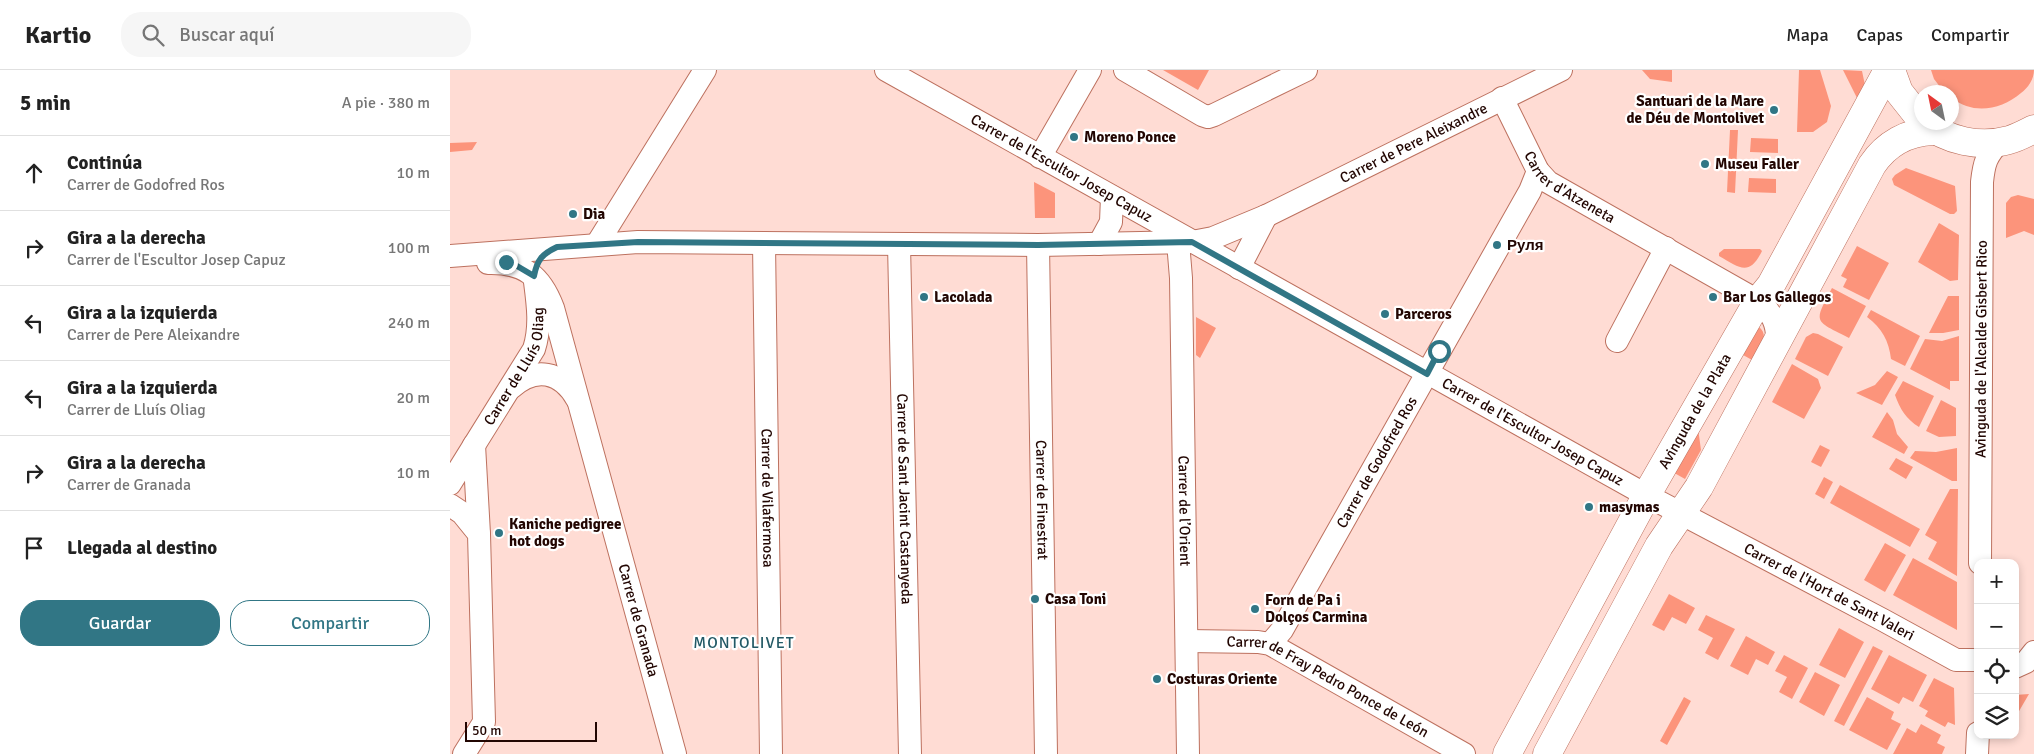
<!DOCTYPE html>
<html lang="es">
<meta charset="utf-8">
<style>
body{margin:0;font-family:Signika,sans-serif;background:#f6f6f6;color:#222}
.controls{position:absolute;right:15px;bottom:15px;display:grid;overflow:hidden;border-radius:10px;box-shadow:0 2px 8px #0003}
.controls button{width:45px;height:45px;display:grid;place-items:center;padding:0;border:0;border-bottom:1px solid #e0e0e0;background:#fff;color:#222;font:25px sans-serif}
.compass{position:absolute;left:1464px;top:15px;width:45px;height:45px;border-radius:50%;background:#fff;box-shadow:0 2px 8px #0003;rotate:327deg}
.scale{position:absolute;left:15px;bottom:12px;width:132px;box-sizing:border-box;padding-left:5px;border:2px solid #220602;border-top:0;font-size:14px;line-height:18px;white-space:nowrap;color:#220602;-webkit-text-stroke:4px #fff;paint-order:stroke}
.stop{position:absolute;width:15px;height:15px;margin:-11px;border:4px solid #317685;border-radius:50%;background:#fff}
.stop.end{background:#317685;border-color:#fff;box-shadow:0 1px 5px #0008}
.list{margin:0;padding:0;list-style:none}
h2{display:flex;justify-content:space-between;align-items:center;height:65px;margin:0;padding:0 20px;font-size:21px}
h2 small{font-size:16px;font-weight:400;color:#767676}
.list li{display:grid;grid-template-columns:32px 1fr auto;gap:15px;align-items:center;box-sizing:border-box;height:75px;padding:0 20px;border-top:1px solid #e0e0e0}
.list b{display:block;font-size:19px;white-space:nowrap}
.list p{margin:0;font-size:16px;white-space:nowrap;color:#767676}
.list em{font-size:16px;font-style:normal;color:#767676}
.actions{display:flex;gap:10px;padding:15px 20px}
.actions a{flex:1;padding:11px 0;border:1px solid #317685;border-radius:20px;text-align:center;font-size:18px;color:#317685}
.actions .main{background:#317685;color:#fff}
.icon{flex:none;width:28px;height:28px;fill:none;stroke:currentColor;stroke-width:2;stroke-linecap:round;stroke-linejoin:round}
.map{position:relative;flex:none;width:1584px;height:684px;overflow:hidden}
header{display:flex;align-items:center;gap:30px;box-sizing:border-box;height:70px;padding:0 25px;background:#fff;border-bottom:1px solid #e0e0e0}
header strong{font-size:24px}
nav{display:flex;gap:28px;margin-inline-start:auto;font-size:18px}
.search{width:350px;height:45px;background:#f6f6f6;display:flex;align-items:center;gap:12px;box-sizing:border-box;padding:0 18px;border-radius:20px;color:#767676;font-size:19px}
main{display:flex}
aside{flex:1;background:#fff}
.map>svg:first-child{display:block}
.green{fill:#fc947b}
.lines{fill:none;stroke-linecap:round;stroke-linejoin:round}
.minor-casing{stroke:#bd715f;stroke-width:24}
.major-casing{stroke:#bd715f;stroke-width:29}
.minor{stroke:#fff;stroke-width:22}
.major{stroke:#fff;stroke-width:28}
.route{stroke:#317685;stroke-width:6}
.poi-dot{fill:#317685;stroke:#fff;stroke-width:2}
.labels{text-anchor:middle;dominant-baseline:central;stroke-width:4.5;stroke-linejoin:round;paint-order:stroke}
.poi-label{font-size:15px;font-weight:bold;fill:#220602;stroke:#fff;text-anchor:start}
.street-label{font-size:15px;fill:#220602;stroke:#fff}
.neighbourhood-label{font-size:16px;letter-spacing:1px;fill:#235965;stroke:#fff}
</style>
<header>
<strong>Kartio</strong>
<div class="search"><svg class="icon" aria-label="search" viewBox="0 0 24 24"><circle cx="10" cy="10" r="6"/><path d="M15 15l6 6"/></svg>Buscar aquí</div>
<nav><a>Mapa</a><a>Capas</a><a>Compartir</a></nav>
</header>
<main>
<aside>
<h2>5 min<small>A pie · 380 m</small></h2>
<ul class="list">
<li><svg class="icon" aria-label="ahead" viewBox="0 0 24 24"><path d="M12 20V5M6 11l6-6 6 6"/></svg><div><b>Continúa</b><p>Carrer de Godofred Ros</p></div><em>10 m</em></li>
<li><svg class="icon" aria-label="right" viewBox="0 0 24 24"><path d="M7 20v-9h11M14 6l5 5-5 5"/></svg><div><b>Gira a la derecha</b><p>Carrer de l'Escultor Josep Capuz</p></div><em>100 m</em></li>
<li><svg class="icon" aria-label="left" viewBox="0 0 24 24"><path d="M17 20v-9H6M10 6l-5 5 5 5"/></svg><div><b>Gira a la izquierda</b><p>Carrer de Pere Aleixandre</p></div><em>240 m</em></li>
<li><svg class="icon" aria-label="left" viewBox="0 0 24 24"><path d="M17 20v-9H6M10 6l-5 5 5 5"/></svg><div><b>Gira a la izquierda</b><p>Carrer de Lluís Oliag</p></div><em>20 m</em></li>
<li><svg class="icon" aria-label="right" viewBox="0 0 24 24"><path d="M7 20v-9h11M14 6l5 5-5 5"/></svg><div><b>Gira a la derecha</b><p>Carrer de Granada</p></div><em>10 m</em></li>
<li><svg class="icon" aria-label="arrive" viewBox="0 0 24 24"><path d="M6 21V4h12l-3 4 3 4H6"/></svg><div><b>Llegada al destino</b></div></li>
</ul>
<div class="actions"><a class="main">Guardar</a><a>Compartir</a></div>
</aside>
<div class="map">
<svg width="1584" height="684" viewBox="0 0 1584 684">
<rect width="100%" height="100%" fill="#ffdcd4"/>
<path class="green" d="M713,0H759L748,20Z
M1192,0H1222V12L1200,9Z
M1349,0H1370L1381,36L1377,52L1363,62H1347Z
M1393,0L1412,1L1416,20L1411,36Z
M1481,0H1584C1584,9 1578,18 1571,23C1551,40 1523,45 1502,28V22H1494L1484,9Z
M1280,60H1288L1285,123L1277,122Z
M1301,68L1328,69V83L1300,82Z
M27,72L22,80L0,82V73Z
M1456,98L1505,116L1507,141L1504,144H1500L1444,115L1442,109L1445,105Z
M1299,108L1326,109V123L1298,122Z
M584,112L605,123V148H585Z
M1568,125L1584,129V165L1574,161L1556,168V133L1561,127Z
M1489,153L1509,165L1508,210L1500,211L1468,192Z
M1407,176L1439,193L1419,230L1393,217L1397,209L1391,206Z
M1274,179H1310L1312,181C1299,207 1290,198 1269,186V183Z
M1382,218L1416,236L1399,268C1364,250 1363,254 1382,218Z
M1498,226H1509V260L1493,263H1479Z
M1421,240L1470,266L1455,296L1441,289C1439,271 1432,258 1417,247Z
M746,247L766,258L750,288L746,285Z
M1309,257C1321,267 1308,280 1302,290L1286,281Z
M1363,263L1368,264L1393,277L1378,306L1345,289L1356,267Z
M1509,266V311H1500V320L1460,299L1475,269L1492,271Z
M1342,294L1368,309L1371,318L1354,349L1322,332Z
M1437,301L1448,307L1432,335L1406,323L1425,315Z
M1453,311L1484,326L1469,357C1456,349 1450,339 1445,325Z
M1491,330L1506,338V366L1489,367L1476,361Z
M1437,342L1443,350L1447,364L1458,377L1454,384L1422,367Z
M1247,351L1251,380L1235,409L1219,400Z
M1370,375L1380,380L1371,397L1361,392Z
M1507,378V411H1502L1460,388L1465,381L1486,382Z
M1446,388L1463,397L1456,409L1439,399Z
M1374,407L1383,412L1374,429L1365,424Z
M1390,415L1470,459L1460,477L1380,433Z
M1500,419H1508L1507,506L1478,489L1487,472L1475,465Z
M1435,473L1456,485L1435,522L1414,510Z
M1463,488L1507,512V560L1443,525Z
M1219,524L1245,538L1236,554L1222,547L1214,561L1202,555Z
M1256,545L1285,559L1268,590L1255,583L1263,568L1248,560Z
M1389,558L1414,572L1395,608L1369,595Z
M1296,566L1325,582L1318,595L1306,589L1298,605L1280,596Z
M1423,576L1433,581L1394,656L1384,651Z
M1334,585L1358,598L1342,629L1329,622L1337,607L1325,601Z
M1439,585L1477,605L1463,632L1453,627L1449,634L1421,619Z
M1365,602L1390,615L1374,646L1349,632Z
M1484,608L1504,618L1505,655L1498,652L1495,657L1475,646L1478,641L1469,636Z
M1579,624L1565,648V625Z
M1234,627L1241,631L1217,675L1210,671Z
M1417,627L1444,642L1441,649L1451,654L1437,680L1399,660Z
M1471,654L1491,665L1487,673L1495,677L1492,684H1443L1457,658L1466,663Z"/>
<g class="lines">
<defs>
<g id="minor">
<path id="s1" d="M436,0L1196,425L1433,550L1506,590H1528"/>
<path d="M675,0L752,45L758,47L764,45L856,0"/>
<path id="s2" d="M1052,28L1088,101L1098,112L1308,231C1322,242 1328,254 1327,272"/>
<path d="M590,87L640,0"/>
<path id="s3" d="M728,172L731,208L738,684"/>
<path id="s4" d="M314,173L321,684"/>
<path d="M147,174L255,0"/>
<path id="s5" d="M449,174L460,684"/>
<path d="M649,174L661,152L662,127"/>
<path id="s6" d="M588,175L596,684"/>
<path id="s7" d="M0,186L188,172L588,175L742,172L763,168L816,146L1111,0"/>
<path id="s8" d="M38,193C74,192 91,206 103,238L225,684"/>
<path d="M789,198L816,146"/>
<path d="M1167,271L1216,178"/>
<path d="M61,318C85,296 111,301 127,329"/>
<path d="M24,375L29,464"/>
<path id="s9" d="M0,414L84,279C91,257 88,235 85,212"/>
<path d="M0,435L12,443L29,464L34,652L14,684"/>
<path id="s10" d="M1530,493L1532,112C1534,93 1536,86 1550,71"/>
<path id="s11" d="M737,571L808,572L820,574L1014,684"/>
<path id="s12" d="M820,574L832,560L1080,121L1088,101"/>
<path d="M1565,597L1576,592L1584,582"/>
<path d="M1527,684L1528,663"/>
</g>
<g id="major">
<path d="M1441,0L1449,22L1472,51"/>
<path d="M1474,52C1497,71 1530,78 1559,70C1567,68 1576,63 1584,59"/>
<path id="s13" d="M1057,684L1200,419L1308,231L1321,215L1438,0"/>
<path d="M1097,684L1209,476L1249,417L1422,95C1436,74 1458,62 1483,61"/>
</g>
</defs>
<use href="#minor" class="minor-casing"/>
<use href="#major" class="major-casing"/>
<use href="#minor" class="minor"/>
<use href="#major" class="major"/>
</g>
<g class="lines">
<path class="route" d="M56,192L67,196L84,206C87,190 92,184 107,177L188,172L588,175L742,172L977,304L989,281"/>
</g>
<g class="poi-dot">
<circle cx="1324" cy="40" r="5"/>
<circle cx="624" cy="67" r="5"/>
<circle cx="1255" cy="94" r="5"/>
<circle cx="123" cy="144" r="5"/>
<circle cx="1047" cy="175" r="5"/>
<circle cx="474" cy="227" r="5"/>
<circle cx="1263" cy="227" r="5"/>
<circle cx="935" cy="244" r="5"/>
<circle cx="1139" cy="437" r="5"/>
<circle cx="49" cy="463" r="5"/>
<circle cx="585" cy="529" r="5"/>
<circle cx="805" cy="539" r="5"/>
<circle cx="707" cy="609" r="5"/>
</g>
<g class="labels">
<g class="poi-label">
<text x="1314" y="31" text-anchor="end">Santuari de la Mare<tspan x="1314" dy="17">de Déu de Montolivet</tspan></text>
<text x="634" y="67">Moreno Ponce</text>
<text x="1265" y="94">Museu Faller</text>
<text x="133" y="144">Dia</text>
<text x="1057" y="175">Руля</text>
<text x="484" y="227">Lacolada</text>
<text x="1273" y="227">Bar Los Gallegos</text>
<text x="945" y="244">Parceros</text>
<text x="1149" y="437">masymas</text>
<text x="59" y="454">Kaniche pedigree<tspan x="59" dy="17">hot dogs</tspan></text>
<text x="595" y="529">Casa Toni</text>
<text x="815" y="530">Forn de Pa i<tspan x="815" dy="17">Dolços Carmina</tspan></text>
<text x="717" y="609">Costuras Oriente</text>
</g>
<g class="street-label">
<text stroke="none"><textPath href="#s7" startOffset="986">Carrer de Pere Aleixandre</textPath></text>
<text stroke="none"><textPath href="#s1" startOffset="201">Carrer de l'Escultor Josep Capuz</textPath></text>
<text stroke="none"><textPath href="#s2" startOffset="116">Carrer d'Atzeneta</textPath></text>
<text stroke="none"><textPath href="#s10" startOffset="214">Avinguda de l'Alcalde Gisbert Rico</textPath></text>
<text stroke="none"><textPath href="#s9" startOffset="136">Carrer de Lluís Oliag</textPath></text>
<text stroke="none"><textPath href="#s13" startOffset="391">Avinguda de la Plata</textPath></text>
<text stroke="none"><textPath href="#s1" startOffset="741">Carrer de l'Escultor Josep Capuz</textPath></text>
<text stroke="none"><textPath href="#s12" startOffset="211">Carrer de Godofred Ros</textPath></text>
<text stroke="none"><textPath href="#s4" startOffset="255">Carrer de Vilafermosa</textPath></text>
<text stroke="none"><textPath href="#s5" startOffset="255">Carrer de Sant Jacint Castanyeda</textPath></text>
<text stroke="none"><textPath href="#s6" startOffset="255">Carrer de Finestrat</textPath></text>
<text stroke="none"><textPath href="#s3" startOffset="269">Carrer de l’Orient</textPath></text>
<text stroke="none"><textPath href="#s1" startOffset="1078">Carrer de l'Hort de Sant Valeri</textPath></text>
<text stroke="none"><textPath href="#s8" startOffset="410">Carrer de Granada</textPath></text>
<text stroke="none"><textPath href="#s11" startOffset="152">Carrer de Fray Pedro Ponce de León</textPath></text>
</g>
<g class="neighbourhood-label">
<text x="294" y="573">MONTOLIVET</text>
</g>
</g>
</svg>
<div class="controls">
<button>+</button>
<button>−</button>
<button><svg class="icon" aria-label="locate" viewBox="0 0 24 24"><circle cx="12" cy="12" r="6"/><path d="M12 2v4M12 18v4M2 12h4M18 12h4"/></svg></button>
<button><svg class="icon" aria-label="layers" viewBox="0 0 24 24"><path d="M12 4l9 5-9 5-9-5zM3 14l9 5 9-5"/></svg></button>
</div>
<svg class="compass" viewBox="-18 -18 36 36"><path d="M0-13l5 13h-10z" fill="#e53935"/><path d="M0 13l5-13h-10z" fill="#767676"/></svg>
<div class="scale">50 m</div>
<div class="stop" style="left:989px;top:281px"></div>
<div class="stop end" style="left:56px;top:192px"></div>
</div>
</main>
